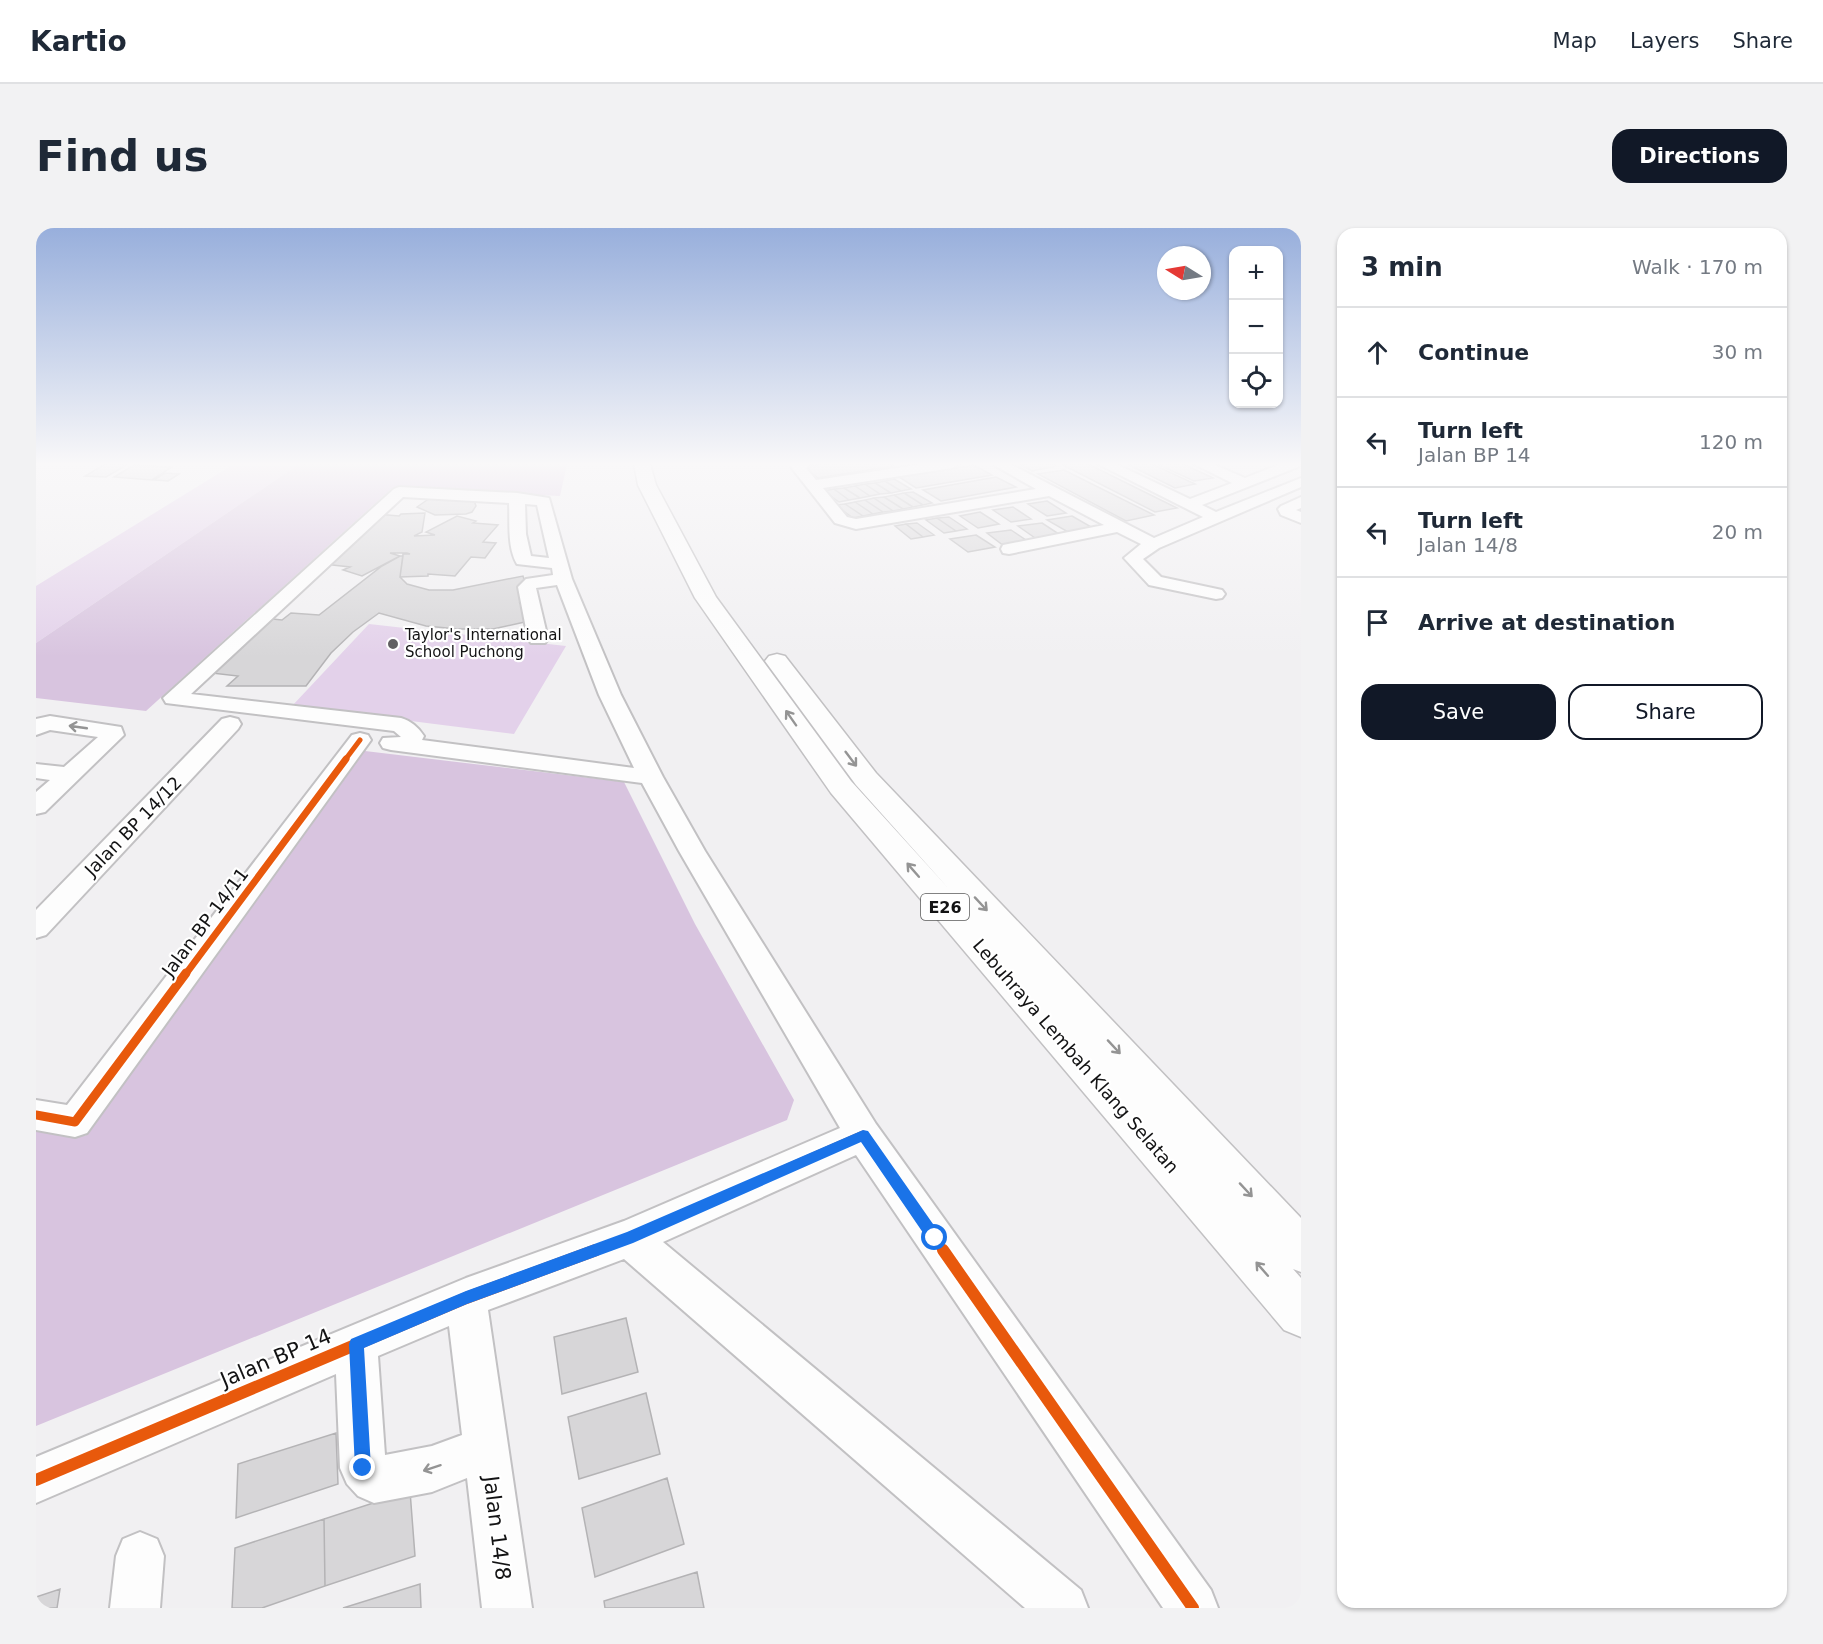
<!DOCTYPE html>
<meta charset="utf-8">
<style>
body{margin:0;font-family:"DejaVu Sans",sans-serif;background:#f2f2f3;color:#1f2937}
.controls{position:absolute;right:18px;top:18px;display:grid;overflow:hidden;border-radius:12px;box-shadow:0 2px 4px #0004}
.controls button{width:54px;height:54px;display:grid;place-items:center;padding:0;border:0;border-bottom:2px solid #e0e1e3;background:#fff;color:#1f2937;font:30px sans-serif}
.compass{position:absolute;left:1121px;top:18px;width:54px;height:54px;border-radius:50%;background:#fff;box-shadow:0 2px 4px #0004;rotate:281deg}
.stop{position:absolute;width:18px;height:18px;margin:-14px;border:4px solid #1a73e8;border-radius:50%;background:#fff}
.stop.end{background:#1a73e8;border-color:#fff;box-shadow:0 2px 6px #0008}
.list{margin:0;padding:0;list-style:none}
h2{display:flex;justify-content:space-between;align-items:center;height:78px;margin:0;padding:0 24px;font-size:26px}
h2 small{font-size:20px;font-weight:400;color:#747a83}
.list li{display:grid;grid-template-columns:39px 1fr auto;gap:18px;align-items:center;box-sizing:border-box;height:90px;padding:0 24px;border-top:2px solid #e0e1e3}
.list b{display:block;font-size:22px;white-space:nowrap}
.list p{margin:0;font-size:20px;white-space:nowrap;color:#747a83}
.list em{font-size:20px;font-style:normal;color:#747a83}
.actions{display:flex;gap:12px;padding:18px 24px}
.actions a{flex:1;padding:14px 0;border:2px solid #111827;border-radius:18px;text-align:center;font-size:21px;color:#111827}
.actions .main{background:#111827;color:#fff}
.icon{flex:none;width:33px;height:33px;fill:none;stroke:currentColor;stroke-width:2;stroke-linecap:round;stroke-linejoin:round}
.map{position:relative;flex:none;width:1265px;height:1380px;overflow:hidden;border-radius:18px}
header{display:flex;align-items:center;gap:36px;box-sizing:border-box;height:84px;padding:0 30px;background:#fff;border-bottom:2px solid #e0e1e3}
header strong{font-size:28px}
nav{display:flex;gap:33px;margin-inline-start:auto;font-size:21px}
.intro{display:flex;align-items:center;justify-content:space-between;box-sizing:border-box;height:144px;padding:0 36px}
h1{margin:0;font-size:42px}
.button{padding:15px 27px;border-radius:18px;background:#111827;color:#fff;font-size:21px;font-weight:700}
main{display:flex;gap:36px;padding:0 36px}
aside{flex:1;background:#fff;border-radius:18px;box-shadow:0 2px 4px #0004}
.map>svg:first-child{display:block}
.green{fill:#e3d1ea}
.forest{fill:#d8c4df}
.building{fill:#d7d6d8;stroke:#b4b3b5;stroke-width:1.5}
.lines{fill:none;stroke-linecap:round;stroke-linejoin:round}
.minor-casing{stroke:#c2c1c3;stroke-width:4}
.highway-casing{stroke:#c2c1c3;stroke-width:3}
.minor{fill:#fdfdfd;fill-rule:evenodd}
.highway{fill:#fdfdfd;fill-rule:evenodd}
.cycleway-far3-casing{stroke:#fff;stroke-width:8}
.cycleway-far2-casing{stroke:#fff;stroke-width:10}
.cycleway-far1-casing{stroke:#fff;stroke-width:13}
.cycleway-casing{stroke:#fff;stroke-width:16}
.cycleway-far3{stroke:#e8590c;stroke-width:5}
.cycleway-far2{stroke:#e8590c;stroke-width:7}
.cycleway-far1{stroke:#e8590c;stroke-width:9}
.cycleway{stroke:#e8590c;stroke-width:12}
.oneway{stroke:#949494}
.route{fill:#1a73e8}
.poi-dot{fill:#616062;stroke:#fff;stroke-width:2}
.labels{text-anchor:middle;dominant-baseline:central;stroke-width:4.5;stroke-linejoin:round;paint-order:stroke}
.far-poi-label{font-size:15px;fill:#131314;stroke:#fff;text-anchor:start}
.shield{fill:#fff;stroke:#5a5a5a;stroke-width:1.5}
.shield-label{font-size:16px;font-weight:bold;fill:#131314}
.street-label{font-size:18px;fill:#131314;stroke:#fff}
.near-street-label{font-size:21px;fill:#131314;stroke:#fff}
</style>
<header>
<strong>Kartio</strong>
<nav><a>Map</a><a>Layers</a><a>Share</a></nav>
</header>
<div class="intro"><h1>Find us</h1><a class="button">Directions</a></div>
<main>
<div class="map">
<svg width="1265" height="1380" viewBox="0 0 1265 1380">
<rect width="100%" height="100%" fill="#f1f0f2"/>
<path class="green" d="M198,236H263L0,415V358Z
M333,396L530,418L478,506L256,478Z"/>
<path class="forest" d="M263,236H531L524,268L355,261L110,483L0,470V415Z
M329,523L588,554L659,696L758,872L751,892L0,1198V899L49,908Z"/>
<path class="building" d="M69,236H92L70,249L49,248Z
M785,236H854L858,238L782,250L767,239Z
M983,236H1016L1021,238L996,243Z
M1025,236H1052L1141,280L1119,284Z
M1091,236H1116L1159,256L1139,260Z
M1121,236H1147L1177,250L1158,253Z
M98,237L136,239L116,252L78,249Z
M938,237L956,247L880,260L863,249Z
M1028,242L1118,287L1090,293L1002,246Z
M129,245L143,246L132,253L118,252Z
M960,249L980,259L905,273L887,262Z
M858,251L875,261L865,263L849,253Z
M849,253L865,263L855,265L839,255Z
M839,255L855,265L844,266L829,256Z
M829,256L844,266L834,268L819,258Z
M819,258L834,268L824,270L808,260Z
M808,260L824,270L813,272L798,261Z
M798,261L813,272L803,274L788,263Z
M877,264L896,275L887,277L868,265Z
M868,265L887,277L877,279L858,267Z
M858,267L877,279L867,281L848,269Z
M848,269L867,281L857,283L838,270Z
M394,270H437L440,278L436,284L430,286L399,287L381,279Z
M838,270L857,283L847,284L829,272Z
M829,272L847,284L837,286L819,274Z
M1011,273L1030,285L1011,288L992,276Z
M819,274L837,286L827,288L809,276Z
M809,276L827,288L817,290L799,277Z
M977,279L995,291L975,294L957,282Z
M944,284L963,296L942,300L924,288Z
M389,285L386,304L378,308L399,307L390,304L421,288L440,293L437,295L462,297L447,314L460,315L449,330L435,329L419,348L392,346V348L364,349L367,326H374L371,325H354L364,328L326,348L307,342L314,339L287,336L341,286L363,288L365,286Z
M1036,288L1057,300L1032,304L1011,292Z
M913,289L931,301L920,303L901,290Z
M901,290L920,303L908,305L890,292Z
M881,295L898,307L887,309L870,296Z
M1006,295L1026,308L1002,312L982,298Z
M870,296L887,309L875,311L859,298Z
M975,302L993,314L968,318L951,305Z
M940,307L959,319L932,324L914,311Z
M364,328H367L364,349L371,356L393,362H417L487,348L494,372L484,375L502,391L457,401H421L390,398L343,385L317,404L295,425L270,458H191L202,448L167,444L227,390L246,392L255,385L283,387L346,338Z
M590,1090L602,1144L526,1166L518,1109Z
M610,1165L624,1226L543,1251L532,1189Z
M300,1205L302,1256L200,1290L202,1236Z
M631,1250L648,1316L559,1349L546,1280Z
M374,1263L379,1328L289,1358L288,1291Z
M288,1291L289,1358L226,1380H196L199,1320Z
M661,1344L668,1380H569L568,1373Z
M384,1356L385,1380H307Z
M24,1361L21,1380H0V1369Z"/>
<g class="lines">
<defs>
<path id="minor" d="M757,236H774L770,240L780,252L887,236H923L916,240L787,260L811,289L820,291L1000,261L956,236H974L1118,310L1167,289L1062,236H1080L1154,271L1196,255L1158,236H1177L1209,250L1244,236H1264L1262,239L1166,277L1180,284L1265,250V259L1123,320L1107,331L1125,349L1186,362L1189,366L1186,370L1180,371L1113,357L1088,330L1105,316L1081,304L973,326L967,325L965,321L967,317L1068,297L1013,268L820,301L799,295L755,239Z
M363,259L481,265L513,270L536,351L585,467L627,549L669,623L840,896L1175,1362L1182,1380H1127L820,927L627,1014L1045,1362L1052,1380H989L588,1031L452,1082L496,1380H446L431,1250L396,1264L338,1275L322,1268L311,1256L304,1240L300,1146L0,1275V1229L430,1050L588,993L804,900L643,623L606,555L355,522L347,520L344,515L347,510L365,509L358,503L138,476L130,475L127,470L358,261ZM367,269L473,275C474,294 471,319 481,336L516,340L517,347L490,351L482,359L492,411L495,415H509L512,411L500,360L521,357L563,467L598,540L386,512L388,508C382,499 375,493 365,490L155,466ZM489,276L501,277L513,330L495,328L490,306ZM413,1098L426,1207L396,1218L349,1227L342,1128Z
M1265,269V280L1260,282L1265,284V295L1245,287L1242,281L1245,278Z
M14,488L85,499L88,507L9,584L0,586V564L14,552L0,550V536L28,539L62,509L14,502L0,507V491Z
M194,489L202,491L205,496L202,501L10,707L0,710V682L186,491Z
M324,505L332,507L335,512L51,905L39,909L0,902V872L31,877L316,507Z
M104,1304L121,1311L128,1328L124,1380H74L80,1328L87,1311Z"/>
<path id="highway" d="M598,236H614L620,257L680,369L815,553L913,661L820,557L729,433L733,428L741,426L749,428L840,545L1265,990V1044L1257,1041L1265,1050V1109L1248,1102L795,565L659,370L602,257Z"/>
</defs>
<use href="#minor" class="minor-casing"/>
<use href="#highway" class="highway-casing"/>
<use href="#minor" class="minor"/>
<use href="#highway" class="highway"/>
<defs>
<path id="cycleway-far3" d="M309,532L324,512"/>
<path id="cycleway-far2" d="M149,747L310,531"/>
<path id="cycleway-far1" d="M0,887L39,894L150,745
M556,1024L593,1010L827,907L908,1024"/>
<path id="cycleway" d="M907,1022L1157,1380
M0,1252L430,1070L560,1022"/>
</defs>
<use href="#cycleway-far3" class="cycleway-far3-casing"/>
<use href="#cycleway-far2" class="cycleway-far2-casing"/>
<use href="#cycleway-far1" class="cycleway-far1-casing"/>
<use href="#cycleway" class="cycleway-casing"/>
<use href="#cycleway-far3" class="cycleway-far3"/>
<use href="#cycleway-far2" class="cycleway-far2"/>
<use href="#cycleway-far1" class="cycleway-far1"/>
<use href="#cycleway" class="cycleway"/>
</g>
<defs><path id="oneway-shaft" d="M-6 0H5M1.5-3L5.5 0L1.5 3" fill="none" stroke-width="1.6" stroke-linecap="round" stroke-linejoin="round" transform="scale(1.5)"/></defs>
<g class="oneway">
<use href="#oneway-shaft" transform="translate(755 490) rotate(-125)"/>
<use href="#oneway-shaft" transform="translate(42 499) rotate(-172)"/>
<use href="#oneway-shaft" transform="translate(815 531) rotate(53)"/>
<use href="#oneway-shaft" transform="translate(877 642) rotate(-131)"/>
<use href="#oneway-shaft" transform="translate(945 676) rotate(47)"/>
<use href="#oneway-shaft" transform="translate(1078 819) rotate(47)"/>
<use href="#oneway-shaft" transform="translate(1210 962) rotate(47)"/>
<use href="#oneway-shaft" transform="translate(1226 1041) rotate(-131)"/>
<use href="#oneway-shaft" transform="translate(396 1240) rotate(162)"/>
</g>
<linearGradient id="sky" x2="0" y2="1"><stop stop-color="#98afdc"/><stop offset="0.55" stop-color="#f9f8f9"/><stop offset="1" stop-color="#f9f8f9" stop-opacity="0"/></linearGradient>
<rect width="1265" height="429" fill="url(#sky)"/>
<path class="route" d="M827,902L832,903L904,1006L906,1010L904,1015L899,1017L894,1015L825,914L597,1015L431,1076L328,1120L335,1240L333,1246L327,1248L321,1246L319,1240L313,1116L315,1111L430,1063L591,1004Z"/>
<circle class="poi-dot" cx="357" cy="416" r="6"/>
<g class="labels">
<g class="far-poi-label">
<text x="369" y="407">Taylor's International<tspan x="369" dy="17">School Puchong</tspan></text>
</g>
<rect class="shield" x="885" y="666" width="48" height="26" rx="4.5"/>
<g class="shield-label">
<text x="909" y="679">E26</text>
</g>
<g class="street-label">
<text transform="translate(97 598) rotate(-46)">Jalan BP 14/12</text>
<text transform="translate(169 694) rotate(-53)">Jalan BP 14/11</text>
<text transform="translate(1040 828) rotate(49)">Lebuhraya Lembah Klang Selatan</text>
</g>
<g class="near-street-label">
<text transform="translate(240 1130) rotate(-23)">Jalan BP 14</text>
<text transform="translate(461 1300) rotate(83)">Jalan 14/8</text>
</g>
</g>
</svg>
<div class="controls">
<button>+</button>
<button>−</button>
<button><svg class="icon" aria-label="locate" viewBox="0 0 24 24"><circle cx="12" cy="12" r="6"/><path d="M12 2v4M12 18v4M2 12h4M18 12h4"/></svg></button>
</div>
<svg class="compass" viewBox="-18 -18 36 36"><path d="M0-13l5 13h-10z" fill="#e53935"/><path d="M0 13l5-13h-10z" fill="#747a83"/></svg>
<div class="stop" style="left:899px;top:1010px"></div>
<div class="stop end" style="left:327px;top:1240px"></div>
</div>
<aside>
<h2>3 min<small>Walk · 170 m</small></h2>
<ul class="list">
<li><svg class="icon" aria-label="ahead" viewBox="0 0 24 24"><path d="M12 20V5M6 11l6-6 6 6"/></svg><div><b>Continue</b></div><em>30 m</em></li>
<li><svg class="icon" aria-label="left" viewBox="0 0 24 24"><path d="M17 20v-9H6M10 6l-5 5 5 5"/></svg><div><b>Turn left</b><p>Jalan BP 14</p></div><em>120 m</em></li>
<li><svg class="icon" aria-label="left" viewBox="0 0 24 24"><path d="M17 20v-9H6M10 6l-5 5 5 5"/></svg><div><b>Turn left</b><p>Jalan 14/8</p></div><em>20 m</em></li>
<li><svg class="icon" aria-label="arrive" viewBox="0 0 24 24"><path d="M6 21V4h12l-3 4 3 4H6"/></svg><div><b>Arrive at destination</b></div></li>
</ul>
<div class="actions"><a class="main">Save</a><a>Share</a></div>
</aside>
</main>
